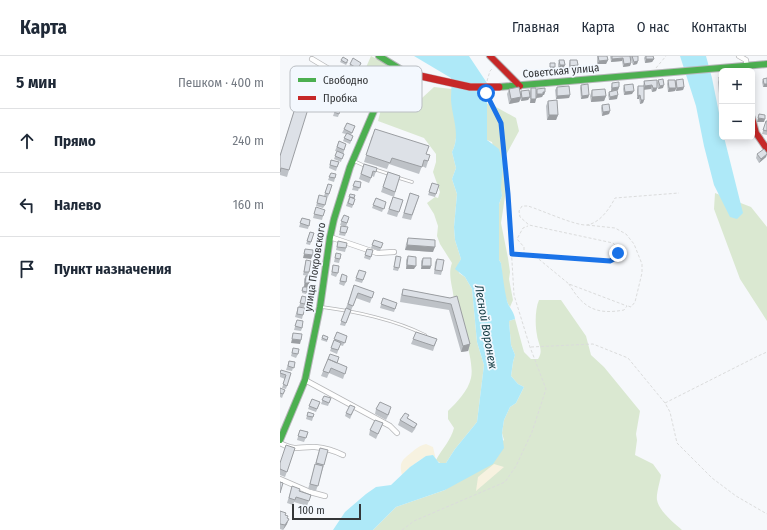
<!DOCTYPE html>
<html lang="ru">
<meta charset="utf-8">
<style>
body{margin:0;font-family:"Fira Sans Condensed",sans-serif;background:#f2f2f3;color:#1f2937}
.controls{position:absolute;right:12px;top:12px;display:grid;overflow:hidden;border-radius:6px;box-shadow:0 2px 10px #0003}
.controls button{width:36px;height:36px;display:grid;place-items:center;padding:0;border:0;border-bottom:1px solid #e0e1e3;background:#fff;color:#1f2937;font:20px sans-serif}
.scale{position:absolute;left:12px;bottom:10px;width:69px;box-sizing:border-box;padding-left:4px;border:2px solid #343638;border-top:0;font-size:11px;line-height:14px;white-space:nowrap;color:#343638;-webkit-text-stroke:3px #f3f8fe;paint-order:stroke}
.stop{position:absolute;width:12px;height:12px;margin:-9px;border:3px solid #1a73e8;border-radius:50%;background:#fff}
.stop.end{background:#1a73e8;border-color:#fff;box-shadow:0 1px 4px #0008}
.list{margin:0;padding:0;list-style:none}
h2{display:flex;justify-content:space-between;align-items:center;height:52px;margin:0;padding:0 16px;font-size:17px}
h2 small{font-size:13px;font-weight:400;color:#747a83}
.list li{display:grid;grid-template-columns:26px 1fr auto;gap:12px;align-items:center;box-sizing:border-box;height:64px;padding:0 16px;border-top:1px solid #e0e1e3}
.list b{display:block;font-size:15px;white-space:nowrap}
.list em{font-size:13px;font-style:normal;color:#747a83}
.icon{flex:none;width:22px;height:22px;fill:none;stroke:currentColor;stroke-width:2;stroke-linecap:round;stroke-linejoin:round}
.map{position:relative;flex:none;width:487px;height:474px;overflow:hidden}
header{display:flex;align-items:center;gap:24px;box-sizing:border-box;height:56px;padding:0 20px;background:#fff;border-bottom:1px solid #e0e1e3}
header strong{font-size:19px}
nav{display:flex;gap:22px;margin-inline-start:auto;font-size:14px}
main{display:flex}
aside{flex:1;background:#fff}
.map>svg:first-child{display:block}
.green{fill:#dae8d1}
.sand{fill:#f7f2e0}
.water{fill:#aee9f8}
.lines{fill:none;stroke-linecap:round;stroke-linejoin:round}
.lane-casing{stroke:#b5b6b8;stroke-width:3.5}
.street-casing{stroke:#b5b6b8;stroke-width:6}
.fast-casing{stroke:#b5b6b8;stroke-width:8}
.jam-casing{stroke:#b5b6b8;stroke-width:8}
.path{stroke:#dbdcdc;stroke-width:1;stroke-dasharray:3 2;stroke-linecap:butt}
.lane{stroke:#fefefe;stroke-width:2}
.street{stroke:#fefefe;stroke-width:4.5}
.fast{stroke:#4caf50;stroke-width:6}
.jam{stroke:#c62828;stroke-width:6}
.jam-bridge-casing{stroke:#c5b9be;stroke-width:8;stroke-linecap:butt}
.jam-bridge{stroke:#c62828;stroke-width:7}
.wall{fill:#bec2c7}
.shaded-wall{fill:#9b9ea2}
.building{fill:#dde1e7;stroke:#9b9ea2}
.route{stroke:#1a73e8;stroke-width:5}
.labels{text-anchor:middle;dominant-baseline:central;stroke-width:3.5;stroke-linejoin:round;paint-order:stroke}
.street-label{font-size:11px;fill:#343638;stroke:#f3f8fe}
.water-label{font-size:12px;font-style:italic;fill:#113941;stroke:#f3f8fe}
.key{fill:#f3f8fe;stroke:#babec3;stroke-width:1}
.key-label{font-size:11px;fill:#343638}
</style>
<header>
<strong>Карта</strong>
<nav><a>Главная</a><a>Карта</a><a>О нас</a><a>Контакты</a></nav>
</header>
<main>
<aside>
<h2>5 мин<small>Пешком · 400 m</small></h2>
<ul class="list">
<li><svg class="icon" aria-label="ahead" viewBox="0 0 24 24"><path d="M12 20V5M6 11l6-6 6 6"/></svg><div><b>Прямо</b></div><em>240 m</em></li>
<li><svg class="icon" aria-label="left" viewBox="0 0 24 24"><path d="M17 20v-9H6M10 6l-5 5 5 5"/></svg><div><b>Налево</b></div><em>160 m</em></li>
<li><svg class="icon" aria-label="arrive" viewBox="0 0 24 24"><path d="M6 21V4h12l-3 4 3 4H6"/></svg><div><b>Пункт назначения</b></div></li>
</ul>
</aside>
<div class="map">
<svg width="487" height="474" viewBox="0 0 487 474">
<rect width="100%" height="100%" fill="#f6f8fb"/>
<path class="green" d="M91,0L112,11L113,17C101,38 101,41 80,25Z
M154,31L172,33C171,53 182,77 172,96L176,112L172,123L177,138L174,171L175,184L181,203L178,209L179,217L185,221L192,233L197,286L204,309L197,366L175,393L166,407H160L156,404C162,393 171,384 174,372L168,363V355C177,346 188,335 191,322C195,304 180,266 174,247C174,233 167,220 172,207L160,188L157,180L158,170L154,158L147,147L155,141L158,142L160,136L153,116L156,106V98L144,82L98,65L101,53H125L142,42Z
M213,47L216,51L236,62L239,75L226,99L227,109L224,115L226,134L221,167L228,202L230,216L229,223L233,244L230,251C223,241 222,219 221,207L219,204V148L222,140L212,86L207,84L206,48Z
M435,137L471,151L487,171V265L460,223L434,153Z
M259,244H281L306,280L311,299L324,311L360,355L356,378L357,384L355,399L373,408L381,419C380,426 376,438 377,444C379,455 394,467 402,474H93L116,451L165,434L224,384L222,377L224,364L230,351L236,347L244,331L238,328L231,320L233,306L235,299L231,289L229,265L235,263L244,296L251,303H258C264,294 258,288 257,279C255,269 255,253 259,244Z"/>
<path class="sand" d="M146,388L153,391L156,404L153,399C141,401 131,410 122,419C119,406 122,404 132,396C137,392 139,390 146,388Z
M214,408L224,411L196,435L198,421Z"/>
<path class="water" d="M134,0H189L207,27V84L219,93L223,107L221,132L222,140L219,148V204L221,207C223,220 224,233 227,245C229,252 234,255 235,263L229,265L231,289L235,299L233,306L231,320L238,328L244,331L236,347L230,351L224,364L222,377L224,392L213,408L165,434L116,451L93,474H53L65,456L86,438L96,431L111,429L130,411L146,400L153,399L159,407H166L175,393L197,366L204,309L197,286L192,233L185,221L175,213L181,203L175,184L174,171L177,138L172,123L176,112L172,96C181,79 172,61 171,44C171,36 172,29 171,22Z
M400,0H426L432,22L442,72V81H444L463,157L457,163L450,161L434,129L424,90L416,50Z"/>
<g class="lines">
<defs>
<path id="lane" d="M74,105L85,110
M94,113L109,118
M119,122L132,126
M42,251C74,255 116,264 145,279"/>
<path id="street" d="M459,0L466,4L467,15
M32,3L99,43
M50,181L97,197L114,196
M25,324L110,370L117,377
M0,387C17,396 19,390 35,391C45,392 55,395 63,399
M0,423L30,436L45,440"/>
<path id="fast" d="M99,0L120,13L136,19
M219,31L487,8
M0,384L25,324L40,251L50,181L54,163L70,111L99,43L120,13"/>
<path id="jam" d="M210,0L240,30
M472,62L476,77L487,93"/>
</defs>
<use href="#lane" class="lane-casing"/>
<use href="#street" class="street-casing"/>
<use href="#fast" class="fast-casing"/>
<use href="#jam" class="jam-casing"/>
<path class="path" d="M376,12L386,0
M207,25L210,15L213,12
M63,50L71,31
M307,169L335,172L346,178L354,188L362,208V217L355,246L351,251L348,250
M232,198L330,205L336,202L339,193L333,187L249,169L240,161L239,155L242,150H248C261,154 296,170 307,169C320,167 330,152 335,142L399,137
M244,199V191L237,183L243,172L248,170
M255,200L289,228L347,250L344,254C316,259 303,252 289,228
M251,291L313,288L348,302L385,347L390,356L397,387L432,422L456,440L487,458
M385,347L478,300L487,296
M122,474L134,465L225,426L236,410L252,376L266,333L250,291L234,239L228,138L221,67L206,36"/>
<use href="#lane" class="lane"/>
<use href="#street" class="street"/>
<use href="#fast" class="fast"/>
<use href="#jam" class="jam"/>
<defs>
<path id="jam-bridge" d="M136,19L190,31H219"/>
</defs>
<use href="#jam-bridge" class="jam-bridge-casing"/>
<use href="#jam-bridge" class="jam-bridge"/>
</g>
<path class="wall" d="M317,0H327L328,4L326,8H317Z
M330,0H358V5L357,8L353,9L351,4V7L350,10L343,11L342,5L331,6Z
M365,0H373L374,3L372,6L365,7L364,2Z
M61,4L68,6L66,9L60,6Z
M279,4L285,9L283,13H278V8Z
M290,4L298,9L296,13H289V8Z
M81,7L76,16L69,11L70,8Z
M21,13L27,14L24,19L20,15Z
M27,19L33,20L31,23L26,21Z
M439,21L442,37L439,38L438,26Z
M42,22L49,24L46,32L40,30Z
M487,22L483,31L482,26L483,23Z
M378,24L383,32L378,33L377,27Z
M388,24L395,26L396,24L404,31L403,34L396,35V33L395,35L388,36L387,28Z
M364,25L377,32L376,35L372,36L371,33H364V44L363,47L360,48L359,43H357V34L358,30H363Z
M332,27L339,31L338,34H337V43L329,44L328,39L329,36L331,35V31Z
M56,29L60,31L57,40L53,38Z
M301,29L309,39L308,42L301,43L300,32Z
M344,29L352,38L344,39L343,33Z
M62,30L68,32L66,40L60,38Z
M72,31L76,32L71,45L68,44Z
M277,31L290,39L289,42L276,43L275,34Z
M251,32L256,35L257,33L265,36L264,39H263L262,41L256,42L255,47H250V36Z
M112,33H122L118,41L110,36Z
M229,33L240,37L241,35L250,41L248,44L241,45V43L239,46L229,48L227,38Z
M76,34L80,36L77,43L74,42Z
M312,34L326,40L324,45L311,46L310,40Z
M104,40H113L112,44L109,48L102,44Z
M440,41L442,54H439V45Z
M78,45L84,46L81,56L75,54Z
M268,45L278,59L276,64H267L266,50Z
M58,46L62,48L58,61L53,60Z
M16,49L9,114L7,121L0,119V99Z
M322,49L330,55L329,58L322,60L321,52Z
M486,65H487V79L482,78Z
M67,67L75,70L71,79L73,80L70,88L63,85L66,78L62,77Z
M92,80L150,99L146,112L142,110L139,118L109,108L107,113L84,106Z
M59,85L66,88L61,106L54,103L57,95H55Z
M487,97L486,101L479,107L476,102L477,98Z
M51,104L59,106L56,115L49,112Z
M84,108L97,112L94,121L92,120L89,127L79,123Z
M108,116L120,120L114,141L101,136Z
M51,117L55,122L54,126L48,124Z
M75,125L81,126L78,135L72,134Z
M152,127L159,129L155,141L148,139Z
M48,128L52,129L48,141L44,140Z
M130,137L139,140L131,164L122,162Z
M70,138L75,143L72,152L66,150Z
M39,139L45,149L43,152L36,150Z
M113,141L123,144L117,161L107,158Z
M96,142L106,146L102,156L92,152Z
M36,151L43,160L42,164L33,162Z
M64,159L69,161L66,171L60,169Z
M22,162L30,164L28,173L19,171Z
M61,170L66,177L65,180L59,179Z
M30,176L34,177L30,189L26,188Z
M128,182L153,196L125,194L126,188Z
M94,184L101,192L100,195L91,192Z
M58,185L66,192L65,196L56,194Z
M87,193L93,194L90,204L84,202Z
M56,197L60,203L59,207L54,206Z
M116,200L119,212L118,215L113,214Z
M128,200L134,213H126V204Z
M143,202L151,210L150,213H141V205Z
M157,203L162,215L161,219L154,218L155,206Z
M26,204L29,216L28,220L23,219Z
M53,209L58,217L56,221L51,219Z
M79,214L86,216L82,227L75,225Z
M62,218L66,226L64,230L59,228Z
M26,220L29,227L28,231H24V223Z
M74,229L94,236L90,247L76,242L65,270L60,269Z
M23,231L27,236L26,238L22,237Z
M123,233L170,242L190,288L188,295L181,296L169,254L120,246L121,240Z
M22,240L25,248L24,251H19Z
M103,242L117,247L114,256L100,252Z
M18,251L23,259L22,263L15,261Z
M17,264L22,272L21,275L14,274Z
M57,276L67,280L63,290L60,289L57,298L50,295Z
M136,276L157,283L153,295L131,288Z
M43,279L48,281L47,286L41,284Z
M13,292L18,298L16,302L11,300Z
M50,298L57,307L67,311L63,323L49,317L47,322L41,320Z
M9,305L15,306L12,315L6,314Z
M1,314L11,317L6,333L2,332L5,323L0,321V318Z
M0,332L5,334L2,342L0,341Z
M44,340L51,342L48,350L41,348Z
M32,343L40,346L36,356L28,353Z
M75,351L70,363L65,360L66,357Z
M96,353L110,356L106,364L95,358Z
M28,356L34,358L32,365L26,363Z
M128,362L137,368L135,373L132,377L118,369L120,364Z
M103,367L96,383L89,379L90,374Z
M20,374L28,376L24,386L17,384Z
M15,392L5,421L0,419V406Z
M40,392L44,409L36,435L28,433Z
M12,430L19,435L31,439L27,450L14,446L13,449L7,447Z
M0,455L5,459L7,462V468L3,474L0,473Z"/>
<path class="shaded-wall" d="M343,2L342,5L331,6L332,3Z
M366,3H374L372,6L365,7Z
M328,4L326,8H317L319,5Z
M358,5L357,8L353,9L354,6Z
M351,7L350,10L343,11L344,8Z
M280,9H285L283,13H278Z
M298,9L296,13H289L290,10Z
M270,11H275L274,13H270Z
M484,28H487V31H483Z
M372,29L371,33L363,34L365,30Z
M384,29L383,32L378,33L380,30Z
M339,31L338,34L331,35L332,32Z
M404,31L403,34L396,35L397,32Z
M373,32H377L376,35L372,36Z
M389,32H396L395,35L388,36Z
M441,32H442V37L439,38Z
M354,35L352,38L344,39L345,36Z
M263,36H265L264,39H263L262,41L256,42L257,38Z
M290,39L289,42L276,43L277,40Z
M309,39L308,42L301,43L302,40Z
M338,39L337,43L329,44L330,41Z
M360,39L359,43H357L358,40Z
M326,40L324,45L311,46L312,41Z
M241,41L239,46L229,48L231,43Z
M250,41L248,44L241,45L242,42Z
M251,43H256L255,47H250Z
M361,44H364L363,47L360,48Z
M440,50H442V54H439Z
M330,55L329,58L322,60L323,56Z
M269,59H278L276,64H267Z
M478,62L485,63L484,66H477Z
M475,75L474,79L472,80V77Z
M487,98L486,101L479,107L481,103Z
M127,189L155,191L153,196L125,194Z
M24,198L33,199L31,203L23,202Z
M127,209L136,210L134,213H126Z
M142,210H151L150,213H141Z
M25,227H29L28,231H24Z
M12,283L21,284L20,288L11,287Z
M190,288L188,295L181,296L183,290Z
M9,463L7,468L3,474L5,469Z"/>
<path class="building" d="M318,0H327L328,4L319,5Z
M332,0H350L351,7L344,8L343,2L332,3Z
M352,0H358V5L354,6Z
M366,0H373L374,3H366Z
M63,1L68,4L66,7L61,4Z
M73,2L81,7L78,13L70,8Z
M279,4H284L285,9H280Z
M290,4H297L298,9L290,10Z
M270,7H275V11H270Z
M439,21H442V32H441Z
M487,22V28H484L483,23Z
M383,23L384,29L380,30L378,24Z
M403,23L404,31L397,32L396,24Z
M377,24V32H373L372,29L365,30L364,25Z
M388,24H395L396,32H389Z
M339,26V31L332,32V27Z
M308,28L309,39L302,40L301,29Z
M353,28L354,35L345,36L344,29Z
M289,30L290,39L277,40V31Z
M358,30H364V44H361L360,39L358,40Z
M239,31L241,41L231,43L229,33Z
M251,32H256V43H251Z
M265,32V36H263V38H257V33Z
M325,33L326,40L312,41V34Z
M249,34L250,41L242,42L241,35Z
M337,34L338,39L330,41L329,36Z
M440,41H442V50H440Z
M277,44L278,59H269L268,45Z
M58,46L62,48L59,58L54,56Z
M329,48L330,55L323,56L322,49Z
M16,49L28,53L9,114L1,112L0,116V100Z
M479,58L485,59V63L478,62Z
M486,65H487V75L483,74Z
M67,67L75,70L72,77L64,73Z
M472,70L475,75L472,77Z
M95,73L149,90L146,98L150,99L148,105L144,104L142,111L112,102L110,107L86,99Z
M67,77L73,80L71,85L64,82Z
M59,85L66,88L64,94L57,91Z
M484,93L487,97V98L481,103L477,98Z
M57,95L64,98L62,103L55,100Z
M51,104L59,106L57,111L50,109Z
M84,108L97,112L96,116L93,115L91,122L81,118Z
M108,116L120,120L115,136L103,131Z
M51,117L56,118L55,122L49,121Z
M75,125L81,126L80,132L73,130Z
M152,127L159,129L156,138L149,136Z
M48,128L52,129L49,138L45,137Z
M130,137L139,140L132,159L124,157Z
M70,138L75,139L74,142L70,141H69Z
M39,139L47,141L45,149L37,147Z
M70,141L75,143L73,149L68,147Z
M113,141L123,144L119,156L109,153Z
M96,142L106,146L104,153L93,149Z
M36,151L45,154L43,160L34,158Z
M64,159L69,161L67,167L61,165Z
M22,162L30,164L29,170L20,167Z
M61,170L68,171L66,177L60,176Z
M30,176L34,177L31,186L27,185Z
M128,182L155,184V191L127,189Z
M94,184L103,187L101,192L92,189Z
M58,185L67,187L66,192L57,191Z
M25,193L33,194V199L24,198Z
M87,193L93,194L91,201L85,199Z
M56,197L61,198L60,203L55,202Z
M116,200L121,201L119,212L114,211Z
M128,200L136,201V210L127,209Z
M143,202H151V210H142Z
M157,203L164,204L162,215L155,214Z
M26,204L31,205L29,216H24Z
M53,209L59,210L58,217L52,216Z
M79,214L86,216L83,224L76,222Z
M62,218L67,220L66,226L60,225Z
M26,220H30L29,227H25Z
M74,229L94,236L92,242L78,237L73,250L68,248Z
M23,231H27V236L22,235Z
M123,233L170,242L177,240L190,288L183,290L171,248L122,239Z
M22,240L26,241L25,248L20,247Z
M103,242L117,247L115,253L101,248Z
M18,251L25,252L23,259L17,258Z
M66,252L71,254L66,267L61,265Z
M17,264L23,265L22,272L15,270Z
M57,276L67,280L65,287L54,283Z
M136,276L157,283L154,290L133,283Z
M13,277L22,278L21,284L12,283Z
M43,279L48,281L47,284L42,282Z
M54,284L61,287L58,294L51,292Z
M13,292L19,293L18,298L12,297Z
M50,298L59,301L57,307L48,303Z
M48,303L67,311L65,318L51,312L49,317L43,315Z
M9,305L15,306L14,312L8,310Z
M1,314L11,317L7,330L3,328L6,319L0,317Z
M0,332L5,334L3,338L0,337Z
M44,340L51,342L49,347L42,344Z
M32,343L40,346L37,353L29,350Z
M100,346L111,351L108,359L96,353Z
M70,349L75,351L71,359L66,357Z
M28,356L34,358L33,361L27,360Z
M125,357L129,359L127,362L137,368L134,372L120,364Z
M95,364L103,367L98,378L90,374Z
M20,374L28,376L26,382L18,380Z
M6,389L15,392L7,416L0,413V407Z
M40,392L48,394L44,409L36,407Z
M35,408L43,410L38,430L30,428Z
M0,426L3,427L0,437Z
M12,430L20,433L19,435L31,439L29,445L16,441L15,444L9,442Z
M0,455L6,457L5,459L8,460L7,462L9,463L5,469L0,468Z"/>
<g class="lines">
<path class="route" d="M206,37L221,67L228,138L232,198L330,205L336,202L338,197"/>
</g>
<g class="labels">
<g class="street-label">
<text transform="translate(281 15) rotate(-5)">Советская улица</text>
<text transform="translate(35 211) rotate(-81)">улица Покровского</text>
</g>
<g class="water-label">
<text transform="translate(206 271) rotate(80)">Лесной Воронеж</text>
</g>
</g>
<rect x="10" y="10" width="132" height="46" rx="6" class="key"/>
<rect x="18" y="22" width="18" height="4" fill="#4caf50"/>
<rect x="18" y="40" width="18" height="4" fill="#c62828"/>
<g class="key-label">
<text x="43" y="28">Свободно</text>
<text x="43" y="46">Пробка</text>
</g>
</svg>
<div class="controls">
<button>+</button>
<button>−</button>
</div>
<div class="scale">100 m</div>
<div class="stop" style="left:206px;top:37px"></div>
<div class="stop end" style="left:338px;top:197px"></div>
</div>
</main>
